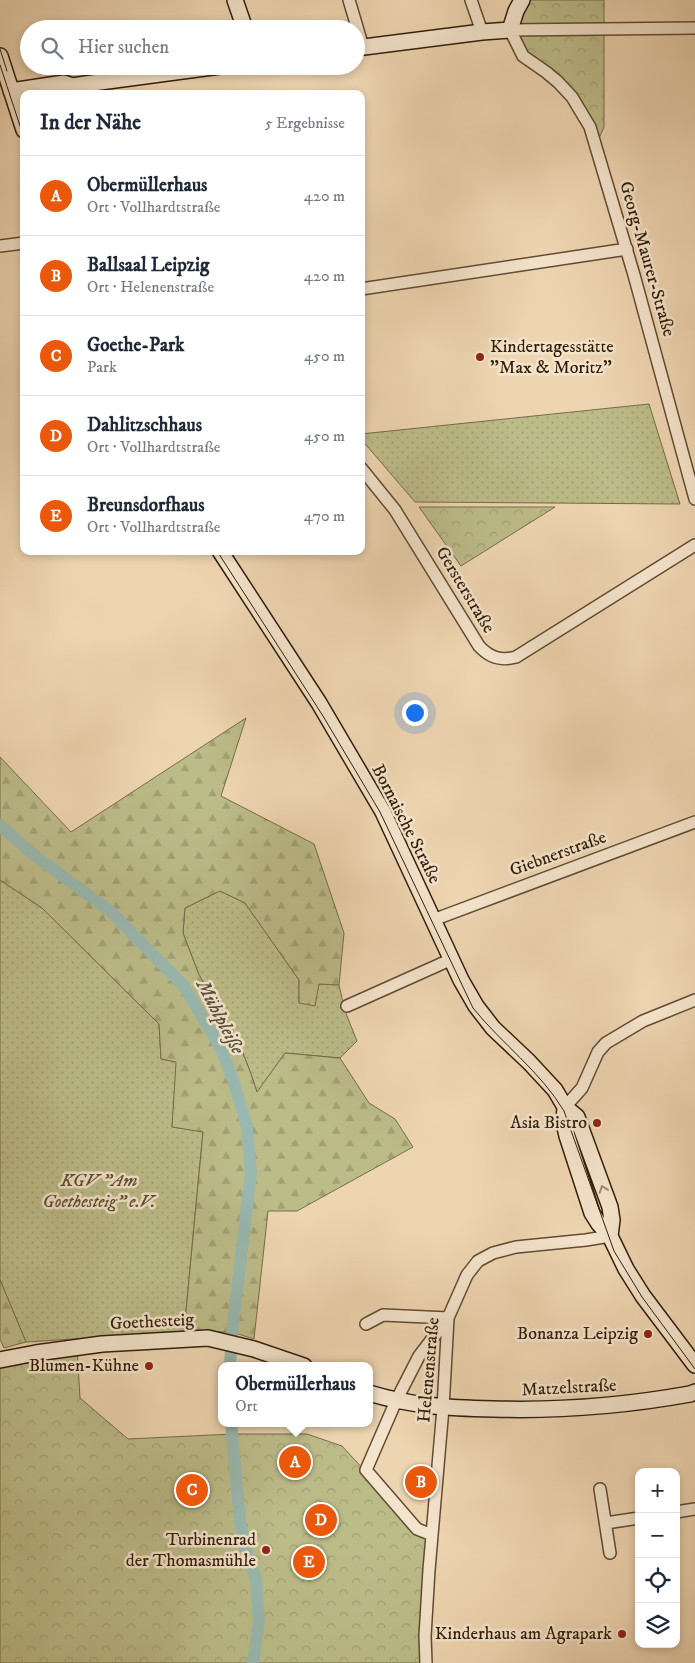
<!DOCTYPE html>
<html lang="de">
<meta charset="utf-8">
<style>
body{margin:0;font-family:"IM FELL DW Pica",serif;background:#f2f2f3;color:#1f2937}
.controls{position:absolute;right:15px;bottom:15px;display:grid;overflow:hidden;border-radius:10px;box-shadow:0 2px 8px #0003}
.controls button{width:45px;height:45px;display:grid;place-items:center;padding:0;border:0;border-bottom:1px solid #e0e1e3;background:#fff;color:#1f2937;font:25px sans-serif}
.you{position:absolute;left:414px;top:712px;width:18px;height:18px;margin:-12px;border:4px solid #fff;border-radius:50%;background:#1a73e8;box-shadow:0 0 0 8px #1a73e833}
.badge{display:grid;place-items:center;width:32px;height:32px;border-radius:50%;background:#ea580c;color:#fff;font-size:16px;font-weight:700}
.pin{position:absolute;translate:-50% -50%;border:2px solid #fff;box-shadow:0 1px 5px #0006}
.popup{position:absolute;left:218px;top:1362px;width:155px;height:65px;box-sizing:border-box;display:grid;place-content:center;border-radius:10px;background:#fff;filter:drop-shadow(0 1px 4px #0005);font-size:16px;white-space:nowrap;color:#747a83}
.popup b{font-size:19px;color:#1f2937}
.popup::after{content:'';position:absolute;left:50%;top:100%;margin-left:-10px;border:10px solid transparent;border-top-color:#fff}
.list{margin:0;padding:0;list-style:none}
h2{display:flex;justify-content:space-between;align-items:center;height:65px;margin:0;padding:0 20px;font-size:21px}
h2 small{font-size:16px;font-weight:400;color:#747a83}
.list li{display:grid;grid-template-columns:32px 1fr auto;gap:15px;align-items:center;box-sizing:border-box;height:80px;padding:0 20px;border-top:1px solid #e0e1e3}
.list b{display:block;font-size:19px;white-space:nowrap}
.list p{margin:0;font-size:16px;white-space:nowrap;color:#747a83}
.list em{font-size:16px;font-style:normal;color:#747a83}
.icon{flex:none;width:28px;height:28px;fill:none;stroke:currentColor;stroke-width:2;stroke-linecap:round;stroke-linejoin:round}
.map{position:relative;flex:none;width:695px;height:1663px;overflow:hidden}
.search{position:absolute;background:#fff;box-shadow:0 2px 8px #0003;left:20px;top:20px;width:345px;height:55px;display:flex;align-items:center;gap:12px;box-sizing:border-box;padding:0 18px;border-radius:28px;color:#747a83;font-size:19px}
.panel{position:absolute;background:#fff;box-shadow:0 2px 8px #0003;left:20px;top:90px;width:345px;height:465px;border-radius:10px}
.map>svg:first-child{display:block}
.grass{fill:url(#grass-dots);stroke:#776c49}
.forest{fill:url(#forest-firs);stroke:#776c49}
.park{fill:url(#park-crowns);stroke:#776c49}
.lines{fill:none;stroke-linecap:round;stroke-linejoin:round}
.canal{stroke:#99b8af;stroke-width:12}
.street-casing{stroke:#614b33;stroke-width:14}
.secondary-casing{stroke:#321d09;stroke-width:18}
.street{stroke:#f4e4cc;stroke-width:11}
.secondary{stroke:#f4e4cc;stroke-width:15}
.tram{stroke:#321d09;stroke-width:1}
.oneway{stroke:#9d8a74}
.poi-dot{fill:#8f2418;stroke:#f4e4cc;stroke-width:2}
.labels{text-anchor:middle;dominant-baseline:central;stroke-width:5;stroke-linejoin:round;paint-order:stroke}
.street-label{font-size:18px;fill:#321d09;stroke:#f4e4cc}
.poi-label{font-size:18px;fill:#321d09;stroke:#f4e4cc;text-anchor:end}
.park-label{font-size:18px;font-style:italic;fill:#5b4d2f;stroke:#f4e4cc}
.water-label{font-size:19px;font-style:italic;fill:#514c3b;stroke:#f4e4cc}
</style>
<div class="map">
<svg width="695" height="1663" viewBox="0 0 695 1663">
<defs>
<pattern id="grass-dots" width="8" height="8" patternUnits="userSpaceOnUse" patternTransform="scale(1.25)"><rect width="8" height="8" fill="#bcbc89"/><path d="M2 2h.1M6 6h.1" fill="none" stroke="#a2a175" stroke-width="1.8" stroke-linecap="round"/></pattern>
<pattern id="forest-firs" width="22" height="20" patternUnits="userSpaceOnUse" patternTransform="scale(1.25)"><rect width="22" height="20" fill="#bcbc89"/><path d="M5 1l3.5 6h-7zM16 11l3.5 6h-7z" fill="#a2a175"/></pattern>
<pattern id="park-crowns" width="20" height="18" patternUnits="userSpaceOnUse" patternTransform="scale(1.25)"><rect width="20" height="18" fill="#bcbc89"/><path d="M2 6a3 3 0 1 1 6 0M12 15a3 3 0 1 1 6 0" fill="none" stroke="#a2a175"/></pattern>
</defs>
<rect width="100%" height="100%" fill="#eed5b1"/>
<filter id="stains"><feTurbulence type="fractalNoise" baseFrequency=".004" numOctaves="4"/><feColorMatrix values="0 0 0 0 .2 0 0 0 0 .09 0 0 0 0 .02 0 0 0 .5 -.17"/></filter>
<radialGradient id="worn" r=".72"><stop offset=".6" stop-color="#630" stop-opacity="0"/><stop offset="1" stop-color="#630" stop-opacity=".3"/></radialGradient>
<path class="grass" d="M649,404L680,504L415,502L361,439V434Z
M0,880L42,908L159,1024L161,1059L177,1062L172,1127L203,1131L184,1332L26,1342L0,1280Z
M220,891L245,903L299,980V1003L319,984L339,985L345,1011L357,1041L340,1058L285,1053L257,1093L251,1074L237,1038L199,975L183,933L185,908Z"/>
<path class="forest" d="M246,718L221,796L314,844L344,933L339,985L319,984L315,1006L299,1003V980L245,903L220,891L185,908L183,933L199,975L237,1038L251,1074L257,1092L285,1053L340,1058L369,1103L395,1119L413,1147L297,1211H268L254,1339L232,1332H184L203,1132L172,1127L176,1062L161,1059L159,1024L42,908L0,880V757L71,832Z
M0,1280L26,1342L4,1348L0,1339Z"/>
<path class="park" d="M522,0H604V127L596,145L572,97L533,64L510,30Z
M419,507H555L461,566Z
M77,1347L80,1398L128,1439L232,1434H307L342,1446L401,1510L432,1535L426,1663H0V1360Z"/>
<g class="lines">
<path class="canal" d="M0,825L34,855L110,911L184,986L220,1047L233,1080L247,1127L251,1173L232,1332L230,1366
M231,1423L240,1521L245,1546L256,1580L259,1621L253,1663"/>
<defs>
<path id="street" d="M349,0L363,47
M471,0L482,32
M695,28L510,30L523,56L546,72L558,82L572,97L590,127L634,275L695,499
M0,246L24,243
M361,289L627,249
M361,468L395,510L479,646C490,658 501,661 516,657L695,545
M433,920L695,822
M347,1006L452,959
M565,1107L582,1088L598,1052L606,1043L643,1021L695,1000
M366,1324L383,1315L448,1318
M600,1489L610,1553
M676,1512L695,1509
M606,1523L639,1518
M432,1535L417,1529L366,1470L396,1401L419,1356L448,1318
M426,1663L425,1636L429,1570L443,1408L448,1318L467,1275L478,1261L493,1253L516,1247L586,1240L610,1236"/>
<path id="secondary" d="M235,0L245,29
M356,48L482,32L510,30L516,11L522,0
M0,56L24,130
M11,91L64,83L73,86L85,84L220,66
M220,551L319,703L383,812L461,980L476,1006L493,1028L529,1062L555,1090L565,1107L577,1117L610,1207L612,1220L610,1236
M565,1107L564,1123L567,1136L592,1213L599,1224L610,1236L626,1269L643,1296L695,1365
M0,1360L36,1353L102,1344L208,1338L254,1349L304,1366
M369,1393C411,1406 449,1408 493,1409C561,1411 623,1406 690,1394L695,1392"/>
</defs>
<use href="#street" class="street-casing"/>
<use href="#secondary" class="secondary-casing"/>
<use href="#street" class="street"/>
<use href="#secondary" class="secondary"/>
<path class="tram" d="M0,49L7,71
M0,65L24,138
M217,551L323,716L380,812L473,1008C502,1044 540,1071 564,1111L614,1251L642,1297L695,1369"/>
</g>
<defs><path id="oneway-chevron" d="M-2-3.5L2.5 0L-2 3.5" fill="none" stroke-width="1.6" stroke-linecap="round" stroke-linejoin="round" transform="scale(1.25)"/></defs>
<use class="oneway" href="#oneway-chevron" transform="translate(603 1189) rotate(-109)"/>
<g class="poi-dot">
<circle cx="480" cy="357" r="5"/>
<circle cx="597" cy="1123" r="5"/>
<circle cx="648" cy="1334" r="5"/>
<circle cx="149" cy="1366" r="5"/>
<circle cx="266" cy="1550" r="5"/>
<circle cx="622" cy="1634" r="5"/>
</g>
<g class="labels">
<g class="street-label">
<text transform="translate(647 259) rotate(74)">Georg-Maurer-Straße</text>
<text transform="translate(465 590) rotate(59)">Gersterstraße</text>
<text transform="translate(406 824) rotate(63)">Bornaische Straße</text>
<text transform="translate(558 854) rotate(-20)">Giebnerstraße</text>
<text transform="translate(152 1322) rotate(-3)">Goethesteig</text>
<text transform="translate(429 1370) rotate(-85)">Helenenstraße</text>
<text transform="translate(569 1388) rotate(-3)">Matzelstraße</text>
</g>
<g class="poi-label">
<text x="490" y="347" text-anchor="start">Kindertagesstätte<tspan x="490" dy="21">"Max &amp; Moritz"</tspan></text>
<text x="587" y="1123">Asia Bistro</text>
<text x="638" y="1334">Bonanza Leipzig</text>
<text x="139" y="1366">Blumen-Kühne</text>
<text x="256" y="1540">Turbinenrad<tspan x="256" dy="21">der Thomasmühle</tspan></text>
<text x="612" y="1634">Kinderhaus am Agrapark</text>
</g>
<g class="park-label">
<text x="99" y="1181">KGV "Am<tspan x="99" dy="21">Goethesteig" e.V.</tspan></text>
</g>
<g class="water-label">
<text transform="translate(220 1017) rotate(62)">Mühlpleiße</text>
</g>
</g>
<rect width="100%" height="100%" filter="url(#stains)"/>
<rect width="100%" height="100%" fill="url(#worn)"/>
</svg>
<div class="controls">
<button>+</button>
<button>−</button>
<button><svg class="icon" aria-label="locate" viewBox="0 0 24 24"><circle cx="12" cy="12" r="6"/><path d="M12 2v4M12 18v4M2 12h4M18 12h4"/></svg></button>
<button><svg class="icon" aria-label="layers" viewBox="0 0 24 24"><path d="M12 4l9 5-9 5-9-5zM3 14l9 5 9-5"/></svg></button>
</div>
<div class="you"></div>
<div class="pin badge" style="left:295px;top:1462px">A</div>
<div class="popup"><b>Obermüllerhaus</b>Ort</div>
<div class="pin badge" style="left:421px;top:1482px">B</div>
<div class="pin badge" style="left:192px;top:1490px">C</div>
<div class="pin badge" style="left:321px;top:1520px">D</div>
<div class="pin badge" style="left:309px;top:1562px">E</div>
<div class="search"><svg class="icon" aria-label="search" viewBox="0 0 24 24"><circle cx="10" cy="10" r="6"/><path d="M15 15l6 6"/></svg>Hier suchen</div>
<section class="panel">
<h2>In der Nähe<small>5 Ergebnisse</small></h2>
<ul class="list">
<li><span class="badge">A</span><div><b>Obermüllerhaus</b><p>Ort · Vollhardtstraße</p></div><em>420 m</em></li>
<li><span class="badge">B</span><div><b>Ballsaal Leipzig</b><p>Ort · Helenenstraße</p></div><em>420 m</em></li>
<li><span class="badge">C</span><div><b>Goethe-Park</b><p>Park</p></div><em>450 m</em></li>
<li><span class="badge">D</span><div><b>Dahlitzschhaus</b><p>Ort · Vollhardtstraße</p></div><em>450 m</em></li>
<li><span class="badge">E</span><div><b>Breunsdorfhaus</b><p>Ort · Vollhardtstraße</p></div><em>470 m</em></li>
</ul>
</section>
</div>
